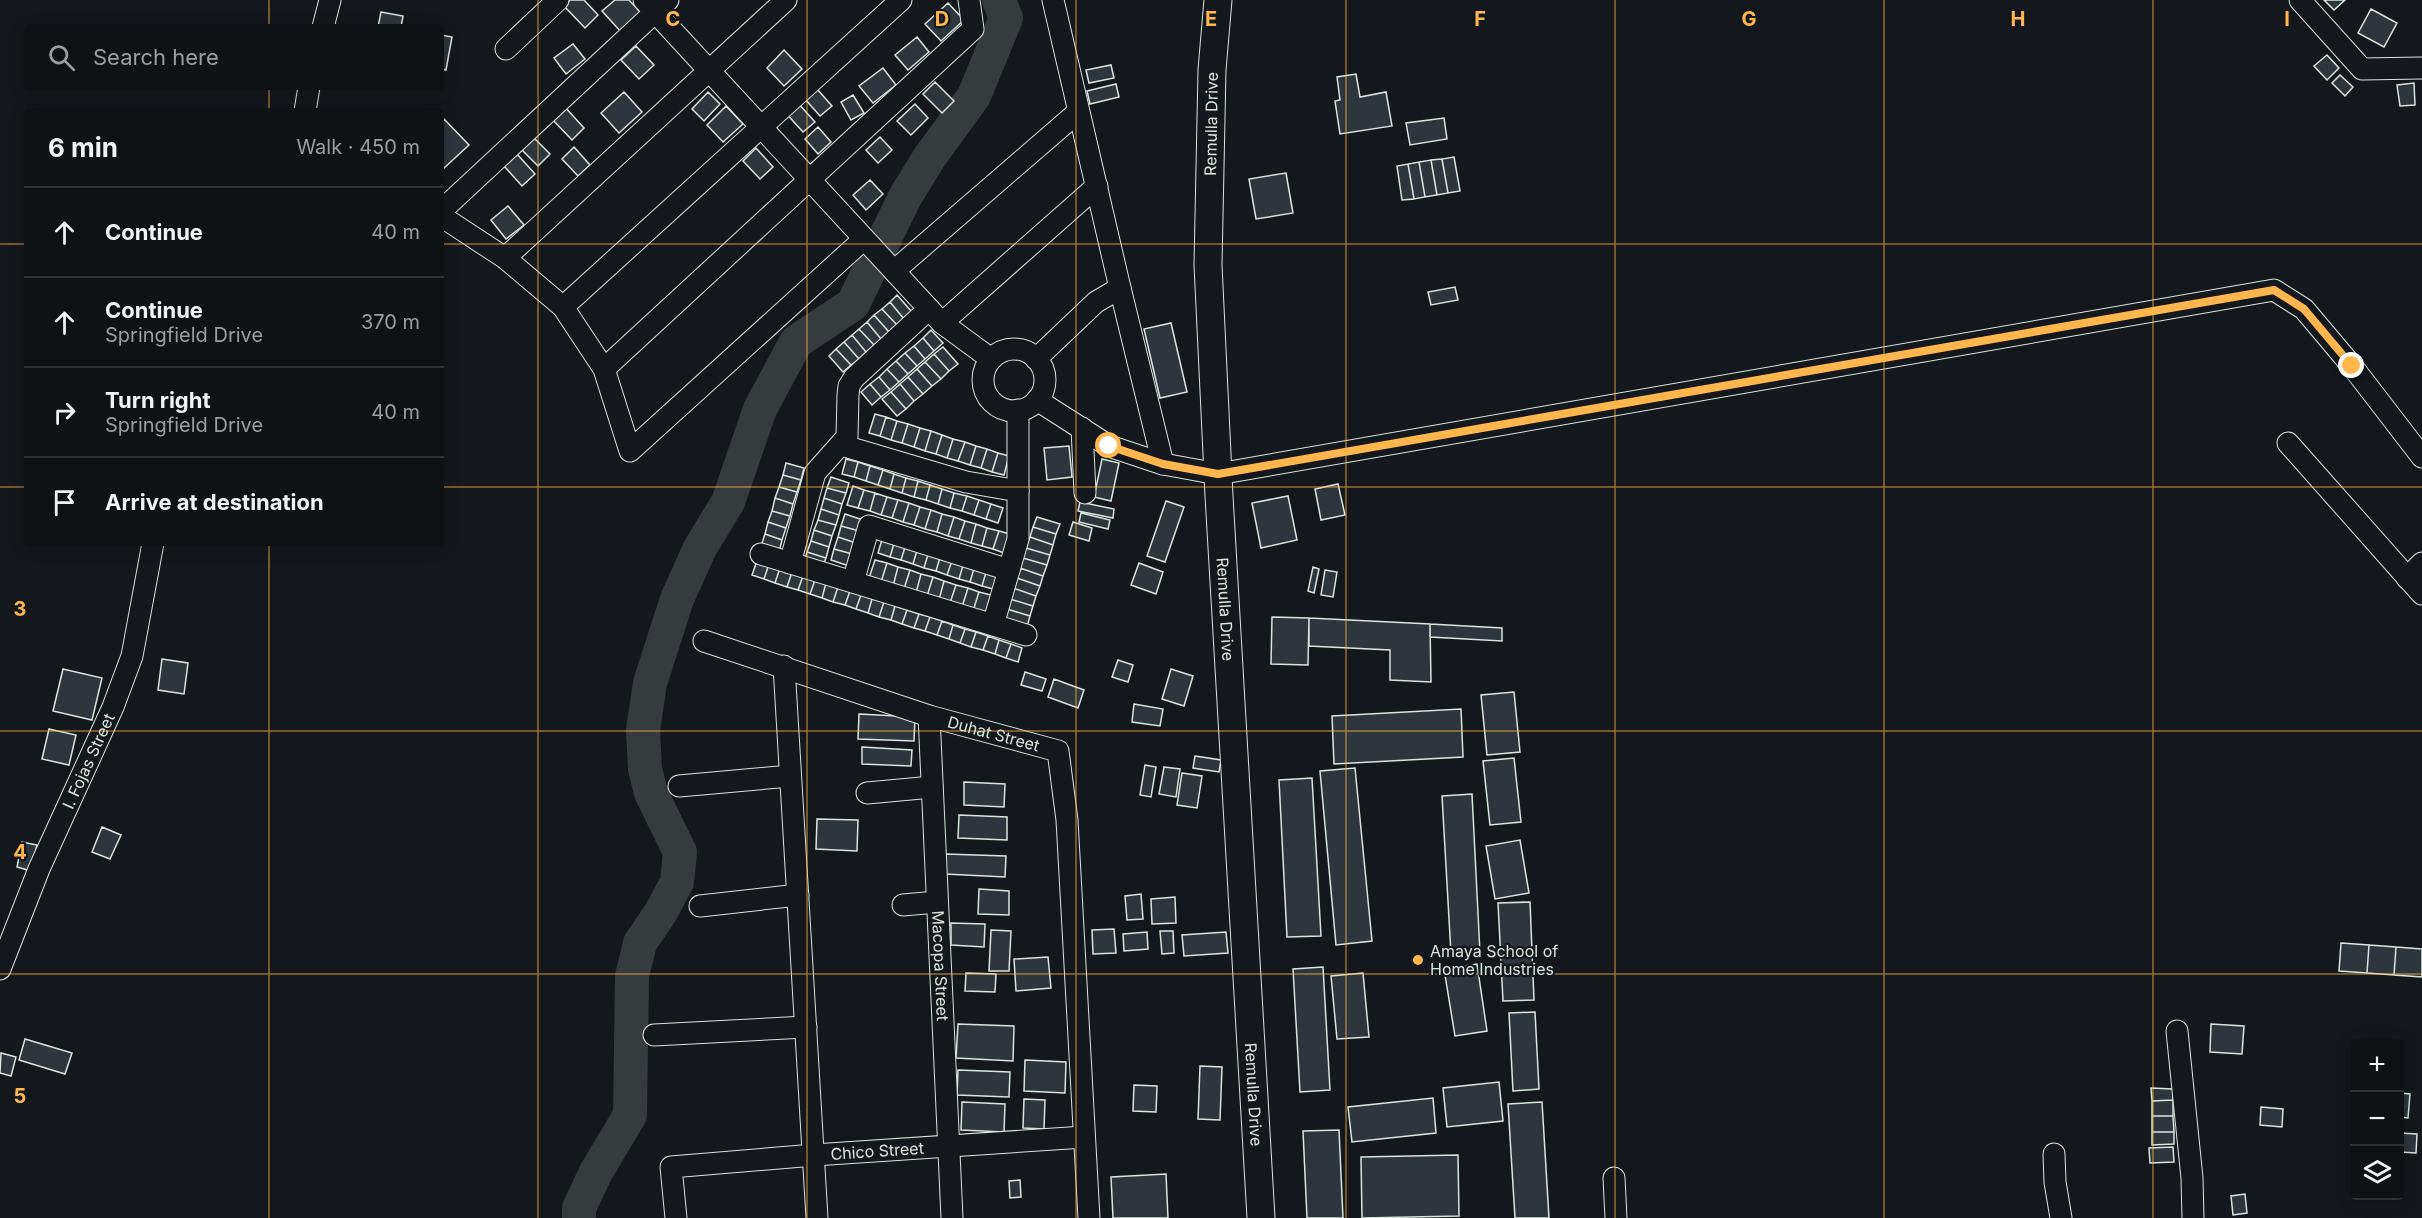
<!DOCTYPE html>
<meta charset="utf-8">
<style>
body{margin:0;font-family:Inter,sans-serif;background:#1d2022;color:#f1f3f6}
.controls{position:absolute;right:18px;bottom:18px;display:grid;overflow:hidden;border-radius:6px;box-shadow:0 3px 15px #0003}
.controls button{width:54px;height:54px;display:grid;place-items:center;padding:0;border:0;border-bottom:2px solid #2f3234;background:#0f1215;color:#f1f3f6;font:30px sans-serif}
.stop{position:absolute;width:18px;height:18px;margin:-14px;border:4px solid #ffb74d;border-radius:50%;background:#fff}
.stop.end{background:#ffb74d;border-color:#fff;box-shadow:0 2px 6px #0008}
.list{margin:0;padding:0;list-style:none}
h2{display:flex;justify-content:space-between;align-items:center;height:78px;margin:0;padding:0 24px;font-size:26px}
h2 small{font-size:20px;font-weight:400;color:#9b9ea0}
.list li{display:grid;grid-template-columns:39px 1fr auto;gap:18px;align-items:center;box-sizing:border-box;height:90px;padding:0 24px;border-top:2px solid #2f3234}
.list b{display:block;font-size:22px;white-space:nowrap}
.list p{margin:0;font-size:20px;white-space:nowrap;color:#9b9ea0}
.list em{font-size:20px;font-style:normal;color:#9b9ea0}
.icon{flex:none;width:33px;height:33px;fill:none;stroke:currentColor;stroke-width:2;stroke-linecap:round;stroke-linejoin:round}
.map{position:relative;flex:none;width:2422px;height:1218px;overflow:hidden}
.search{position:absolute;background:#0f1215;box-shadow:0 3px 15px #0003;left:24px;top:24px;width:420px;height:66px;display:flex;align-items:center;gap:15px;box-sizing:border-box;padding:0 21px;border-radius:6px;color:#9b9ea0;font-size:22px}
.panel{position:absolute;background:#0f1215;box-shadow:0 3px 15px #0003;left:24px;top:108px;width:420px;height:438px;border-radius:6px}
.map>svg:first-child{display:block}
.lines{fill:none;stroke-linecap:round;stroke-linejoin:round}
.river{stroke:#363b3e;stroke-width:34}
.building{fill:#2c363c;stroke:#d8e6dc;stroke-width:1.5}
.minor-casing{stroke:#d8e6dc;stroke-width:23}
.major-casing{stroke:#d8e6dc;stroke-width:29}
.minor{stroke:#14181c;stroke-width:21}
.major{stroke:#14181c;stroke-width:27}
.route{stroke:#ffb74d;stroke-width:8}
.grid{fill:none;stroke:#ffb74d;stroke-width:1.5;stroke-opacity:0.55}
.poi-dot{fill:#ffb74d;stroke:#14181c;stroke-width:2}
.labels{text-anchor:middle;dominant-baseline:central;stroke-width:4.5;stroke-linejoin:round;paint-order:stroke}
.street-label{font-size:16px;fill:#d8e6dc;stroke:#14181c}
.poi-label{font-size:16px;fill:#d8e6dc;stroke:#14181c;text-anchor:start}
.grid-label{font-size:20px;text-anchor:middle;font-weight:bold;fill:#ffb74d;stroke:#14181c;stroke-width:4.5;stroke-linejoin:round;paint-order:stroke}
</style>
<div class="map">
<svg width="2422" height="1218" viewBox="0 0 2422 1218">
<rect width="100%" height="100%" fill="#14181c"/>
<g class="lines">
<path class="river" d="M579,1218V1208L596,1172L630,1115L632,976L640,943L661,912L677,882L680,852L651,793L645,769L643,730L650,683L677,599L700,548L728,502L760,409L796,342L853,304L905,197L929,158L974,96L1006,18L999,0"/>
</g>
<path class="building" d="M570,0H584L598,15L585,28L564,6Z
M615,0H629L642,14L622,33L602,11Z
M2324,0H2345L2334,10Z
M948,3L964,20L941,41L925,24Z
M2371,9L2397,23L2384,47L2358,33Z
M381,12L403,16L401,27H378Z
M441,35L452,37L446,70L441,69Z
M917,37L929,52L908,70L895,55Z
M573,44L585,59L566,74L554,58Z
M636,46L654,65L639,79L621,60Z
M784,50L802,69L784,86L767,68Z
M2327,55L2339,68L2327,80L2314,66Z
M1111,65L1114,78L1089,83L1086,70Z
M883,68L896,85L873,103L859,86Z
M1356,74L1360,97L1386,92L1392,126L1340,134L1335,101L1340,100L1337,77Z
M2340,75L2353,87L2345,96L2332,83Z
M935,82L954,101L942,113L923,94Z
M2414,83L2415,105L2400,106L2397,85Z
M1116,84L1119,97L1090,104L1087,91Z
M817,89L832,106L820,116L805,99Z
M624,92L642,112L619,133L601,113Z
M708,92L720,104L704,121L692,109Z
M853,95L864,113L851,120L841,102Z
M796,101L815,122L803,132L784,111Z
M915,104L928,118L911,135L897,121Z
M564,106L584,128L572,140L551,118Z
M726,106L743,124L723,142L707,125Z
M1444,118L1447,139L1410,145L1406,123Z
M444,119L469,145L444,168L441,166V123Z
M818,127L831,142L818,154L805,139Z
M533,137L550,154L538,166L521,149Z
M880,137L892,150L878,163L866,150Z
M574,147L590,165L578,176L562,159Z
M756,148L773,167L760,179L743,161Z
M517,154L535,174L522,186L504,166Z
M1454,157L1460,191L1448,193L1442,159Z
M1442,159L1448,193L1437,195L1431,160Z
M1431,160L1437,195L1425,197L1419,162Z
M1419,162L1425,197L1414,199L1408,164Z
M1408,164L1414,199L1402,200L1397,166Z
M1286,173L1293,213L1256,219L1249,179Z
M870,180L883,194L866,210L853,195Z
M508,206L524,225L506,239L491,220Z
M1455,287L1458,300L1431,305L1428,292Z
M897,295L912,312L904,319L890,302Z
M890,302L904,319L897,325L882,309Z
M882,309L897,325L889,332L874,315Z
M874,315L889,332L881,339L867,322Z
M867,322L881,339L874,345L859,329Z
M1171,323L1187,392L1160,398L1144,329Z
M859,329L874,345L866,352L852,335Z
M931,330L943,343L934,351L923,338Z
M852,335L866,352L859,359L844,342Z
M923,338L934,351L925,359L914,346Z
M844,342L859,359L851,365L836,349Z
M914,346L925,359L917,366L905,353Z
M943,347L958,364L949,371L934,354Z
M836,349L851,365L843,372L829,356Z
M905,353L917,366L908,374L896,361Z
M934,354L949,371L941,379L925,362Z
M896,361L908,374L899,382L887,369Z
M925,362L941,379L932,386L917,369Z
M887,369L899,382L890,390L879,377Z
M917,369L932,386L923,394L908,377Z
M879,377L890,390L881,397L870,384Z
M908,377L923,394L914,401L900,384Z
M870,384L881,397L872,405L861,392Z
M900,384L914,401L906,409L891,392Z
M891,392L906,409L897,416L882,399Z
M875,414L886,417L880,436L869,433Z
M886,417L897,421L891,440L880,436Z
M897,421L908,424L902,443L891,440Z
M908,424L920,428L914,447L902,443Z
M920,428L931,431L925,451L914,447Z
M931,431L942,435L936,454L925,451Z
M942,435L953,439L947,458L936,454Z
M953,439L965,442L958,461L947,458Z
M965,442L976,446L970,465L958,461Z
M976,446L987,449L981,468L970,465Z
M1069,446L1072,477L1047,480L1044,448Z
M987,449L998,453L992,472L981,468Z
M998,453L1009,456L1004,475L992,472Z
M846,459L858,462L854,477L842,474Z
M1102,459L1119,463L1111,501L1094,497Z
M858,462L870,466L866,481L854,477Z
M786,463L804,468L801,480L783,475Z
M870,466L883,470L878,485L866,481Z
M883,470L894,474L890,489L878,485Z
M894,474L906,478L902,493L890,489Z
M783,475L801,480L797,492L779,487Z
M831,477L849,483L846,493L827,488Z
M906,478L918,481L914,497L902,493Z
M918,481L930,485L926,500L914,497Z
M1338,484L1345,515L1321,520L1315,489Z
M930,485L942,489L938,504L926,500Z
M853,486L864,490L858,508L847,505Z
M779,487L797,492L793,504L775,498Z
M827,488L846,493L842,504L824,498Z
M942,489L954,493L950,508L938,504Z
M864,490L875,493L870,511L858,508Z
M875,493L887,497L881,515L870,511Z
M954,493L967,496L962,511L950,508Z
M967,496L979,500L974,515L962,511Z
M1288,496L1297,540L1261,548L1252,503Z
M887,497L898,500L892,518L881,515Z
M775,498L793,504L790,516L772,511Z
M824,498L842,504L839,515L821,509Z
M898,500L909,503L903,522L892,518Z
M979,500L991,504L986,519L974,515Z
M1166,501L1184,507L1165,562L1147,556Z
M1080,502L1114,509L1113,518L1078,511Z
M909,503L920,507L914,525L903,522Z
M991,504L1003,508L998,523L986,519Z
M920,507L931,510L925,529L914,525Z
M821,509L839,515L836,525L818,520Z
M931,510L942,514L937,532L925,529Z
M772,511L790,516L786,528L768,522Z
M1081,513L1110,520L1108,529L1079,522Z
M845,514L866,521L863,532L841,526Z
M942,514L954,517L948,536L937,532Z
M954,517L965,521L959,539L948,536Z
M1037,517L1060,524L1056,534L1033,527Z
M818,520L836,525L832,536L814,530Z
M965,521L976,524L971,543L959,539Z
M768,522L786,528L782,540L765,534Z
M1073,522L1092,528L1089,541L1069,535Z
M976,524L987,528L982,546L971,543Z
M841,526L863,532L859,544L838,537Z
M1033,527L1056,534L1053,545L1030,537Z
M987,528L999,531L993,549L982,546Z
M814,530L832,536L829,547L811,541Z
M999,531L1010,534L1004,553L993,549Z
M765,534L782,540L779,552L761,546Z
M883,536L895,540L890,557L878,553Z
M838,537L859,544L856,555L834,549Z
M1030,537L1053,545L1050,555L1026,548Z
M895,540L906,544L901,560L890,557Z
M811,541L829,547L826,558L807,552Z
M906,544L918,547L913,564L901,560Z
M918,547L929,551L924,568L913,564Z
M1026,548L1050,555L1047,565L1023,558Z
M834,549L856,555L852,567L831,560Z
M929,551L941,554L936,571L924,568Z
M807,552L826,558L822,568L804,563Z
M941,554L953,558L947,575L936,571Z
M953,558L964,562L959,579L947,575Z
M1023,558L1047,565L1043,576L1020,568Z
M875,560L887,563L881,582L869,578Z
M757,561L769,564L764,579L752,575Z
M964,562L975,565L970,582L959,579Z
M887,563L898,567L893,586L881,582Z
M1139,563L1163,572L1156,594L1131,585Z
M769,564L780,568L775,583L764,579Z
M975,565L987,569L982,586L970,582Z
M898,567L910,570L904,589L893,586Z
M1313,567L1319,569L1314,593L1308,591Z
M780,568L792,572L787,587L775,583Z
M1020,568L1043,576L1040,586L1017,578Z
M987,569L999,573L993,589L982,586Z
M910,570L921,574L916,593L904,589Z
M1325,570L1337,572L1333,597L1321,595Z
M792,572L803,576L798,590L787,587Z
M921,574L933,577L927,596L916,593Z
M803,576L815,580L810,594L798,590Z
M933,577L944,581L939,600L927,596Z
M1017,578L1040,586L1036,596L1013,588Z
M815,580L826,583L822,598L810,594Z
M944,581L956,585L950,603L939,600Z
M826,583L838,587L833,602L822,598Z
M956,585L968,588L962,607L950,603Z
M838,587L850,591L845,605L833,602Z
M968,588L979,592L973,611L962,607Z
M1013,588L1036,596L1033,606L1010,599Z
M850,591L861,595L856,609L845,605Z
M979,592L991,595L985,614L973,611Z
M861,595L872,599L868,613L856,609Z
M872,599L884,602L879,617L868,613Z
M1010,599L1033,606L1030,616L1007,609Z
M884,602L895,606L891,620L879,617Z
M895,606L907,610L902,624L891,620Z
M1007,609L1030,616L1027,627L1003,619Z
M907,610L919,614L914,628L902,624Z
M919,614L930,617L925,631L914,628Z
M930,617L942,621L937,635L925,631Z
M1272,617L1309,618L1308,665L1271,664Z
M1309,618L1430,624L1431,682L1390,680V650L1309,646Z
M942,621L953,625L949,639L937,635Z
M1430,624L1502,628V641L1430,637Z
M953,625L965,629L960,643L949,639Z
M965,629L976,632L971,647L960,643Z
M976,632L988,636L983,650L971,647Z
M988,636L999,640L995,654L983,650Z
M999,640L1011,644L1006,658L995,654Z
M1011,644L1022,648L1018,662L1006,658Z
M162,659L188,663L184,694L158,690Z
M1118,660L1133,665L1128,682L1112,677Z
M63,669L102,678L92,720L53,711Z
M1171,669L1193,676L1184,706L1162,699Z
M1025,672L1046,679L1042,691L1021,685Z
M1054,679L1084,690L1078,708L1048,697Z
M1514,692L1520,752L1487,755L1481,695Z
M1134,704L1163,709L1160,726L1132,722Z
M1461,709L1463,757L1334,764L1332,716Z
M859,714L915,717L914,741L858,739Z
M49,729L76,735L69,765L42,759Z
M862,747L912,750L911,766L862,764Z
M1195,756L1221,760L1219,772L1193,768Z
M1514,758L1521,822L1490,825L1483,761Z
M1145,765L1156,767L1151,797L1140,795Z
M1164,767L1180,769L1176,797L1159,794Z
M1355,768L1372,941L1336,945L1320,771Z
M1182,773L1202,776L1197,808L1177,805Z
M1312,778L1321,936L1287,937L1279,780Z
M964,782L1005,784L1004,807L964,805Z
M1472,794L1480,953L1451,954L1442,796Z
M959,815L1007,817V840L958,838Z
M817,819L858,820L857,851L816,849Z
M102,827L121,835L110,859L92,852Z
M1520,840L1529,893L1495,899L1486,846Z
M22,842L37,845L31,871L17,867Z
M945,854L1006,856L1005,877L945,874Z
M979,889L1009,891V915L978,914Z
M1141,894L1143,919L1127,920L1125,896Z
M1175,897L1176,923L1152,924L1151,899Z
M1530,902L1534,1000L1503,1001L1498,903Z
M951,923L985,924L984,947L951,945Z
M1114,929L1116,953L1093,954L1092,930Z
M991,930L1011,931L1009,971H989Z
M1160,931H1173L1174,953L1162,954Z
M1147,932L1148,949L1124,951L1123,934Z
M1226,932L1228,953L1184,956L1182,935Z
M2341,943L2369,945L2367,973L2339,971Z
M2369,945L2396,947L2394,975L2367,973Z
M2396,947L2422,949V977L2394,975Z
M1048,957L1051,988L1016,991L1014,959Z
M1477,964L1487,1031L1455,1036L1444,969Z
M1323,967L1330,1090L1300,1092L1293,969Z
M966,973L996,974L995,992L965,991Z
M1363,973L1369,1037L1337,1039L1331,976Z
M1535,1012L1539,1089L1513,1091L1509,1013Z
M958,1024L1014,1026L1013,1061L956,1058Z
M2211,1024L2244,1026L2242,1054L2210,1052Z
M25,1039L72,1053L65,1074L19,1060Z
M1,1053L16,1057L11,1076L0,1073Z
M1025,1060L1066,1062L1065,1093L1024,1091Z
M1200,1066L1222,1067L1220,1120L1198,1119Z
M958,1070L1010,1072L1009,1097L957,1095Z
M1499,1082L1503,1121L1447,1127L1443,1088Z
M1134,1085L1157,1086L1156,1112L1133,1111Z
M2151,1088L2173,1089V1100L2152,1101Z
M2400,1093L2410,1094L2408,1118L2400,1117Z
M1433,1098L1436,1133L1352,1142L1348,1107Z
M1024,1099L1045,1100L1044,1129L1023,1128Z
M2173,1100V1116H2152V1101Z
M962,1102L1005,1104L1004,1132L961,1130Z
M1542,1102L1549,1218H1515L1508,1104Z
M2261,1107L2283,1109L2282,1127L2260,1125Z
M2152,1116H2173L2174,1132H2152Z
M1339,1130L1343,1218H1307L1303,1131Z
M2152,1132H2174V1144L2152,1145Z
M2400,1133L2417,1134L2416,1153L2400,1152Z
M2173,1147L2174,1162L2150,1163L2149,1148Z
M1458,1155L1459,1216L1362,1218L1361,1157Z
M1166,1174L1168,1218H1113L1111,1177Z
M1020,1180L1021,1197L1010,1198L1009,1181Z
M2245,1194L2247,1213L2233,1215L2231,1196Z"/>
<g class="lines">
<defs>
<g id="minor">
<path d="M644,0L942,323L991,359"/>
<path d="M2300,0L2362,69L2422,68"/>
<path d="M323,27L330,0"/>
<path d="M506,49L558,0"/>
<path d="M305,111L309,87"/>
<path d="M441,211L668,0"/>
<path d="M441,216L505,258L563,307L604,369L630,451L864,239"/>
<path d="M505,258L786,0"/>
<path d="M894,271L1078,112"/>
<path d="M1120,288L1163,464"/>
<path d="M563,307L901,0"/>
<path d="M942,323L1097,186"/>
<circle cx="1014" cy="380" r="31"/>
<path d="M1036,359L1096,302L1120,288L1053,0"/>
<path d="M604,369L973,29L969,0"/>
<path d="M1037,400L1109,446L1163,464L1218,474L2274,290L2304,309L2352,366L2422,457"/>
<path d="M1082,428L1085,493"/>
<path d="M2288,443L2422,594"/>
<path d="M841,445L966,482L1018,491"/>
<path d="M761,554L1026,635"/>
<path d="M790,563L815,473L847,437L848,395L849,386L854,378L929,309"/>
<path d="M2407,578L2422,563"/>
<path d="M853,582L869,526L1009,570"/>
<path d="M993,625L1018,539V410"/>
<path id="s1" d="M704,641L929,716L1058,751L1067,820L1089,1218"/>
<path d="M784,666L817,1218"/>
<path id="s2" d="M929,716L952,1218"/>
<path d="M679,786L790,776"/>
<path d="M867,793L932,787"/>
<path d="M903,905L937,902"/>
<path d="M700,906L798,895"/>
<path id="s3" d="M0,969L39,869L113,707L132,656L153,543"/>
<path d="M2177,1031L2192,1178L2193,1218"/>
<path d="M654,1035L806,1027"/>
<path d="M2054,1154L2055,1182L2061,1218"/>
<path d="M1614,1178L1616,1218"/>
<path id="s4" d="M676,1218L671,1167L814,1155L1084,1137"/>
</g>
<g id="major">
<path id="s5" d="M1218,0L1212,70L1208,265L1219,496L1261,1218"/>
</g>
</defs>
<use href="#minor" class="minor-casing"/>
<use href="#major" class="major-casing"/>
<use href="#minor" class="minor"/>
<use href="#major" class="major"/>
</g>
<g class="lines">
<path class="route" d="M1109,446L1163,464L1218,474L2274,290L2304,309L2352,366"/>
</g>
<path class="grid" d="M269,0V27M538,0V1218M807,0V1218M1076,0V1218M1346,0V1218M1615,0V1218M1884,0V1218M2153,0V1218M269,87V111M0,244H27M441,244H2422M0,487H27M441,487H2422M269,543V1218M0,731H2422M0,974H2422"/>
<circle class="poi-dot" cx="1418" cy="960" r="6"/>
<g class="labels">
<g class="street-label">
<text transform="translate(1211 124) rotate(-89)">Remulla Drive</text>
<text stroke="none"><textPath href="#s5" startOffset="610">Remulla Drive</textPath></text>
<text stroke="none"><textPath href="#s1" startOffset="304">Duhat Street</textPath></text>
<text stroke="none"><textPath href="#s3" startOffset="226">I. Fojas Street</textPath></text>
<text stroke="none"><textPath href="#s2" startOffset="250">Macopa Street</textPath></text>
<text stroke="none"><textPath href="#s5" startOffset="1096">Remulla Drive</textPath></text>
<text stroke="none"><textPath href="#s4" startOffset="258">Chico Street</textPath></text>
</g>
<g class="poi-label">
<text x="1430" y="951">Amaya School of<tspan x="1430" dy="18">Home Industries</tspan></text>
</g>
</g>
<g class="grid-label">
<text x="673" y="26">C</text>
<text x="942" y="26">D</text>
<text x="1211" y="26">E</text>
<text x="1480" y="26">F</text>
<text x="1749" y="26">G</text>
<text x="2018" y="26">H</text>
<text x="2287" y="26">I</text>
<text x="20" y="616">3</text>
<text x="20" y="859">4</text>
<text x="20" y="1103">5</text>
</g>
</svg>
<div class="controls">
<button>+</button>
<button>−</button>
<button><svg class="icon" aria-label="layers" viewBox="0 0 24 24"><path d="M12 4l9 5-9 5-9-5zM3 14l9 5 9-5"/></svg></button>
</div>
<div class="stop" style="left:1109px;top:446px"></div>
<div class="stop end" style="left:2352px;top:366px"></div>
<div class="search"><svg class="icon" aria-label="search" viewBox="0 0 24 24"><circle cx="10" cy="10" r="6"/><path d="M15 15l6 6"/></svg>Search here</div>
<section class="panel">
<h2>6 min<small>Walk · 450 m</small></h2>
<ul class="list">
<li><svg class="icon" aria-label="ahead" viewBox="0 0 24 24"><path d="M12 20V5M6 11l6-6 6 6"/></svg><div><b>Continue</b></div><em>40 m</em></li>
<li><svg class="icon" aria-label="ahead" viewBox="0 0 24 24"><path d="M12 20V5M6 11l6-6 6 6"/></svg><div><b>Continue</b><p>Springfield Drive</p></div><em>370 m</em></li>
<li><svg class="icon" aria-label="right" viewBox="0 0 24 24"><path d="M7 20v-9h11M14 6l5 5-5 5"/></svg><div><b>Turn right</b><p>Springfield Drive</p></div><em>40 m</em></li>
<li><svg class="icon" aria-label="arrive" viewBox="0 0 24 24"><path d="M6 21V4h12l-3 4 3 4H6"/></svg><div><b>Arrive at destination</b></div></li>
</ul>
</section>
</div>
